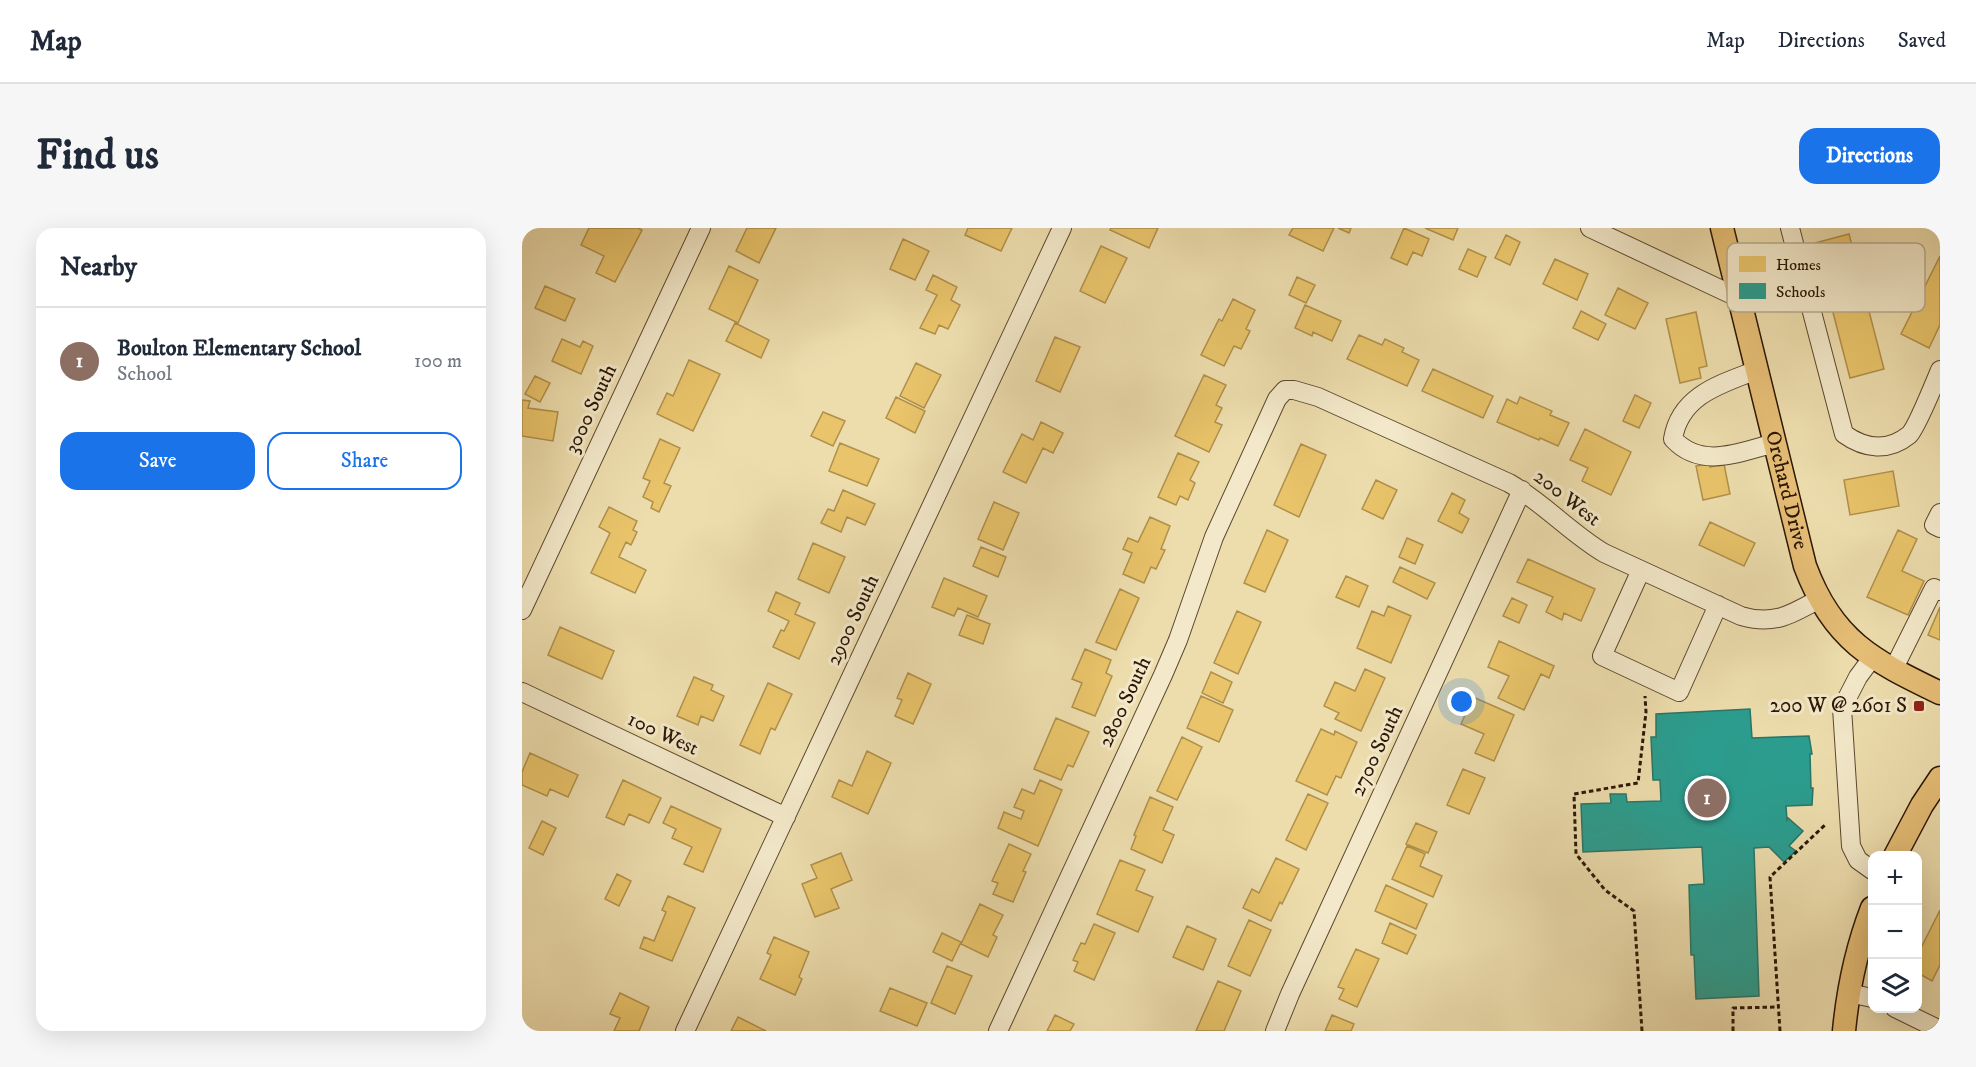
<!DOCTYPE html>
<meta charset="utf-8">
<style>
body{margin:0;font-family:"IM FELL DW Pica",serif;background:#f6f6f7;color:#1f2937}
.controls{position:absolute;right:18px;bottom:18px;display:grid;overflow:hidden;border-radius:12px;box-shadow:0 6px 24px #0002}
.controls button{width:54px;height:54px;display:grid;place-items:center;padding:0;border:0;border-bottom:2px solid #e0e1e3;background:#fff;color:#1f2937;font:30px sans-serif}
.you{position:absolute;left:940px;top:474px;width:21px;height:21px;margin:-15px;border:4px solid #fff;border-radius:50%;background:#1a73e8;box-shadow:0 0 0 9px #1a73e833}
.badge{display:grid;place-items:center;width:39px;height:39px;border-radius:50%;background:#1a73e8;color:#fff;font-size:20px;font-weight:700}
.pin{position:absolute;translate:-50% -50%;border:3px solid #fff;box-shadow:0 2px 6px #0006}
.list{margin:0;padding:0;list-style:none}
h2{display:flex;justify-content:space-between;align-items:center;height:78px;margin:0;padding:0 24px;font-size:26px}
h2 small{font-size:20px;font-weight:400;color:#747a83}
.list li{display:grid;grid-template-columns:39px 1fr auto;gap:18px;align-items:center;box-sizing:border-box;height:108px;padding:0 24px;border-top:2px solid #e0e1e3}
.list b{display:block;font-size:22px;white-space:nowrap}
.list p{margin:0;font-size:20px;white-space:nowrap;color:#747a83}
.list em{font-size:20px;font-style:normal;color:#747a83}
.actions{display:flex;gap:12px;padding:18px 24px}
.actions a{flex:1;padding:14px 0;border:2px solid #1a73e8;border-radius:18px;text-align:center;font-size:21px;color:#1a73e8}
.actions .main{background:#1a73e8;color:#fff}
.icon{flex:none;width:33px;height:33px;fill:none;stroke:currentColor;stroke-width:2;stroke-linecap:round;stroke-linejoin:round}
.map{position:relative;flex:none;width:1418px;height:803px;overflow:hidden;border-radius:18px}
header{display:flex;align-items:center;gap:36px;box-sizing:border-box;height:84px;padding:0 30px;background:#fff;border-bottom:2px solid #e0e1e3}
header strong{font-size:28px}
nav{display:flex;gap:33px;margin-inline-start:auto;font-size:21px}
.intro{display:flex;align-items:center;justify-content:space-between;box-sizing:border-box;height:144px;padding:0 36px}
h1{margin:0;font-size:42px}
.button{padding:15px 27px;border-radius:18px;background:#1a73e8;color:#fff;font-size:21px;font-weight:700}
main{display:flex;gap:36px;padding:0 36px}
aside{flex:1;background:#fff;border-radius:18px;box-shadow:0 6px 24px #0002}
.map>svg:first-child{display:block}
.homes{fill:#e9c46a;stroke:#b0904c;stroke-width:1.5}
.schools{fill:#2a9d8f;stroke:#2a7566;stroke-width:1.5}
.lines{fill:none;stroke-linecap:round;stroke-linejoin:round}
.minor-casing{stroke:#5c482f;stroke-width:20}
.major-casing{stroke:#2b1705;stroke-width:25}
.path{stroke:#2b1705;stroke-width:3;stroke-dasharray:4.5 3;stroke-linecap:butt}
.minor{stroke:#f3e9ca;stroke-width:18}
.major{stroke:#e6be76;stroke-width:22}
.poi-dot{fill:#8f2418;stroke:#f3e9ca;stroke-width:2}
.labels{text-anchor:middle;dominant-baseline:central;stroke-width:6;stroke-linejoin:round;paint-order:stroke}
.street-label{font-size:21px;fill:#2b1705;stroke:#f3e9ca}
.poi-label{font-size:21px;fill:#2b1705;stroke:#f3e9ca;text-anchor:end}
.key{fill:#f3e9ca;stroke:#b7aa8f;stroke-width:1.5}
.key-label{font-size:16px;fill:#2b1705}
</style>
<header>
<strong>Map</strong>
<nav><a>Map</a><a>Directions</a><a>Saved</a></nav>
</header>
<div class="intro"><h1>Find us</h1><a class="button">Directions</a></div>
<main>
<aside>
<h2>Nearby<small></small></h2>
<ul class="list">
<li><span class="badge" style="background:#8d6e63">1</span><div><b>Boulton Elementary School</b><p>School</p></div><em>100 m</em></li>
</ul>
<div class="actions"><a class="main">Save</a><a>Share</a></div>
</aside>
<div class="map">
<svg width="1418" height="803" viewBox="0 0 1418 803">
<rect width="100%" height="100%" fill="#edddad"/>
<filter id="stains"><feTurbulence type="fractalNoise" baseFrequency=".00333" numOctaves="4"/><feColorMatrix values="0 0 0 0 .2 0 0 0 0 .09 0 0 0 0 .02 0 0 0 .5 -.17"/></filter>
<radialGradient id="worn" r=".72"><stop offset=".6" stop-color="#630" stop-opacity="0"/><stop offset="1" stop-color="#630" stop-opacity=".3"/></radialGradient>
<path class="homes" d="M67,0H116L120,2L93,54L74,45L82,28L59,17Z
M225,0H254L237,35L214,23Z
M446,0H490L479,23L443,7Z
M589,0H636L627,20L588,2Z
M771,0H812L801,23L767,7Z
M816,0H829L827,5Z
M882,0L907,11L900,28L891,24L885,37L869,30Z
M903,0H936L931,12Z
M1327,6L1362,141L1328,150L1293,15Z
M984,7L998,14L988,37L973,30Z
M381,11L407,23L393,52L368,41Z
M579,18L605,30L583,75L558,63Z
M946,21L964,29L955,49L937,41Z
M1418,28V97L1407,120L1379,106Z
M1033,31L1066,46L1055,72L1021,56Z
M207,38L236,52L216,95L187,81Z
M411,47L435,59L429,72L438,77L426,101L417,97L413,106L398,100L415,67L404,62Z
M775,49L793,57L784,75L767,67Z
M23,58L53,71L43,93L13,80Z
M1096,60L1126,75L1113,101L1083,87Z
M711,71L733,82L724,101L728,103L719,121L712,118L702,138L679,127L697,91L700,93Z
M783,77L819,93L810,113L791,104L790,108L773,100Z
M1059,83L1084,96L1076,112L1051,100Z
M1174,84L1185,138L1177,140L1179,150L1158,155L1144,91Z
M213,95L247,112L239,130L204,113Z
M837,107L860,117L863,111L882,120L880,124L897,132L885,158L825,131Z
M533,109L558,119L538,164L514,153Z
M40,111L58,119L61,113L71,118L59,146L30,133Z
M167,132L198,146L171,203L135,186L145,165L151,168Z
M394,135L419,147L402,180L378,168Z
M911,141L971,168L961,190L900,163Z
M682,147L704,157L694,177L700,180L693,194L700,197L687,224L653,208Z
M13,148L28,155L18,174L3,166Z
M1113,167L1129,175L1117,200L1101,193Z
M374,169L403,183L393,205L364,190Z
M998,169L1030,183L1028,187L1047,195L1036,218L1018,210L1017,212L975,194L985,171L995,176Z
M0,172L8,173L6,180L36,184L31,213L0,208Z
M301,184L323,193L311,218L289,208Z
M519,194L541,205L531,225L521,220L504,255L481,244L500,206L511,212Z
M1063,201L1109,224L1089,267L1060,253L1066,240L1048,232Z
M138,211L158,220L142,255L149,258L137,284L129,280L131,274L121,269L128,253L121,250Z
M318,215L357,231L345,258L307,243Z
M779,216L804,227L777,289L752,277Z
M656,225L677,234L668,252L673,255L666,272L658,268L654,277L636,269Z
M1188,236V239L1202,236L1208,266L1181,272L1174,238Z
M1371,243L1377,278L1328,287L1322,252Z
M854,252L875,262L861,291L840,281Z
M321,262L353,276L343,297L325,289L319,304L299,295L306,281L312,283Z
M930,265L943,272L937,285L947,291L940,305L916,293Z
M472,274L497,285L481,322L456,311Z
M87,279L115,293L111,302L115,304L109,317L104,314L97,329L124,342L113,365L69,345L88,305L77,299Z
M628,289L648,298L639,321L643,322L634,341L629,339L622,355L601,346L610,325L601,321L606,310L616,314Z
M1188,294L1233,315L1222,338L1177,317Z
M745,302L766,312L743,364L722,355Z
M1376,302L1395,311L1380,343L1402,353L1386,387L1345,369Z
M885,310L901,317L893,336L877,329Z
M291,315L323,329L307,365L276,351Z
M459,319L484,329L476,349L451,338Z
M1006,331L1073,361L1059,393L1042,385L1040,392L1024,384L1031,369L995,354Z
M878,339L913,355L905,371L871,354Z
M824,348L846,358L837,379L814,369Z
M422,350L465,368L456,389L436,380L432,388L410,379Z
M598,361L617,370L594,422L574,414Z
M254,364L278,375L273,386L293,395L277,431L251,419L259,402L262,403L267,393L246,383Z
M990,370L1005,377L997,395L981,388Z
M866,378L889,388L869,435L835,420L850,383L862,388Z
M1418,379V412L1406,407Z
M715,383L739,394L716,446L692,435Z
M445,387L468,396L461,416L437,407Z
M38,399L92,423L80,451L26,427Z
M977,413L1032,438L1027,450L1019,446L1002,482L976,470L987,448L966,439Z
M563,421L589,432L584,445L590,448L573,488L550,479L560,455L550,451Z
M843,441L863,450L839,503L813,491L817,485L802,478L813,454L833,463Z
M689,444L710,454L701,475L680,465Z
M386,445L409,456L391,496L373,488L380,472L375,470Z
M172,449L191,457L189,462L202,468L191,493L179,488L176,497L155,488Z
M246,455L270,466L253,502L249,500L238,526L218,517Z
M679,468L711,482L697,514L665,500Z
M951,469L992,487L972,533L953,525L962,506L939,496Z
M534,490L567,504L551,539L546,537L539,552L512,541Z
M799,501L812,507L813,503L835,514L819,550L814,548L805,567L774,553Z
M660,509L680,519L655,572L635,563Z
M345,523L369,535L346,586L310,569L317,552L330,558Z
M8,525L56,547L46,569L28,561L25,568L0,557V544Z
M941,541L963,550L947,586L925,577Z
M101,552L139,570L127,595L107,586L102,597L84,589Z
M518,552L540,562L516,618L476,600L482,584L499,591L502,583L492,579L500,561L512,566Z
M786,566L806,575L784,622L764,612Z
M628,569L651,579L641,602L652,607L640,635L609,621L614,608L612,607Z
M149,578L199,601L181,644L162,636L170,619L150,610L154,601L141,595Z
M20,593L34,600L21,627L7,620Z
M894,595L915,604L906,625L884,616Z
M487,616L509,626L501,643L504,644L491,674L471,666L476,655L470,653Z
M885,618L903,626L898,638L920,648L911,669L870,651Z
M319,625L330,652L309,661L317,680L293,689L280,656L295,650L289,637Z
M754,630L777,641L760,676L758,674L749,693L721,680L730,661L737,665Z
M598,632L623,642L614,662L631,669L616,704L575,686Z
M95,646L109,653L97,678L83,671Z
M864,657L905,676L894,701L853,683Z
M146,668L173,680L150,733L118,720L122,709L132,713L144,684L140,682Z
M458,676L481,687L471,707L475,709L466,729L439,716Z
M1418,682V737L1410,753L1396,745V726Z
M727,692L749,702L728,748L706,738Z
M868,695L894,707L885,726L860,715Z
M572,696L593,705L572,752L552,743L556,734L551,732L559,715L563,716Z
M665,698L694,711L681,742L651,729Z
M420,705L439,714L430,733L411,724Z
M252,709L287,724L277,749L280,751L273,767L238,751L249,727L245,725Z
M834,721L857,731L835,779L817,771L822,761L816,759Z
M425,738L450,748L433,786L409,775Z
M696,753L719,763L702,803H674Z
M368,760L405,775L395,798L358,783Z
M98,765L127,779L117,803H92L98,790L88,786Z
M533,787L552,796L548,803H525Z
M810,787L832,796L829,803H803Z
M216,789L244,803H209Z"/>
<path class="schools" d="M1228,481L1230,510L1287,508L1290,526H1288L1289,560H1291L1290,577L1264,578L1265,592L1266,590L1281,603L1267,618L1274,623L1262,634L1247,619L1232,620L1237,768L1174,771L1172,727H1169L1167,657L1182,656L1180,619L1061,624L1059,576L1089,575L1088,566H1104L1105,574L1139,573L1138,552H1131L1129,509H1134V486Z"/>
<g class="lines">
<defs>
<path id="minor" d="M1068,0L1217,70
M1268,0L1274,23
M1209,39L1274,23L1322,206C1343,221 1366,224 1387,207C1394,201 1413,154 1418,142
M1235,142C1199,156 1158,167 1151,211C1180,242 1218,224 1253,215
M1418,285L1412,297L1418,300
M1119,342L1080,428L1157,464L1196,377
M0,382L179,0
M1350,430L1336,449L1320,480L1329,618L1336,632L1350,642
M1371,442L1412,360L1418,363
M0,464L264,589
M1327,765L1350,770
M1373,780L1418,802
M163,803L540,0
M476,803L641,447L656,412L692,309L755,171L763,162H772L796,169L987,255C1022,275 1048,305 1082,325L1219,388C1252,398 1270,386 1297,371
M753,803L768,766L1000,262"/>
<g id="major">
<path id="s1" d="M1200,0L1283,338C1311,413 1350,432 1418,465"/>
<path d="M1373,628L1400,577L1418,550"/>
<path d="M1322,803C1326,761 1335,719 1350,680"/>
</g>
</defs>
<use href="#minor" class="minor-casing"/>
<use href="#major" class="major-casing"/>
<path class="path" d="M1120,803L1112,683L1083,662L1054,626L1052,566L1116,555L1124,484L1123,468
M1211,803V780L1255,779
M1258,803L1248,649L1304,596"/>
<use href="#minor" class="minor"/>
<use href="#major" class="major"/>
</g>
<rect class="poi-dot" x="1391" y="472" width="12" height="12" rx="3"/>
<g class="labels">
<g class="street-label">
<text transform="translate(69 181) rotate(-65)">3000 South</text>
<text stroke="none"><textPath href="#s1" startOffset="270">Orchard Drive</textPath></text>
<text transform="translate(1045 270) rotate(38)">200 West</text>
<text transform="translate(331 392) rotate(-65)">2900 South</text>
<text transform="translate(603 474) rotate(-65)">2800 South</text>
<text transform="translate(141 506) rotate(25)">100 West</text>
<text transform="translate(855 523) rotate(-65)">2700 South</text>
</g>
<g class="poi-label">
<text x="1385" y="478">200 W @ 2601 S</text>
</g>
</g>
<rect x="1205" y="15" width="198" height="69" rx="9" class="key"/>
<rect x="1217" y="28" width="27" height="16" fill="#e9c46a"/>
<rect x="1217" y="55" width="27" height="16" fill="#2a9d8f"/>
<g class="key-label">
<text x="1254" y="42">Homes</text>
<text x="1254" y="69">Schools</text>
</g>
<rect width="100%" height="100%" filter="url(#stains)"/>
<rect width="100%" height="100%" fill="url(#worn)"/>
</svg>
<div class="controls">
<button>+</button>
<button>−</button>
<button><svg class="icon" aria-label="layers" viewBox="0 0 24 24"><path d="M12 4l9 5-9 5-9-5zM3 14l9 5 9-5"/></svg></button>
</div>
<div class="you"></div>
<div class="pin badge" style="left:1185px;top:570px;background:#8d6e63">1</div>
</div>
</main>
